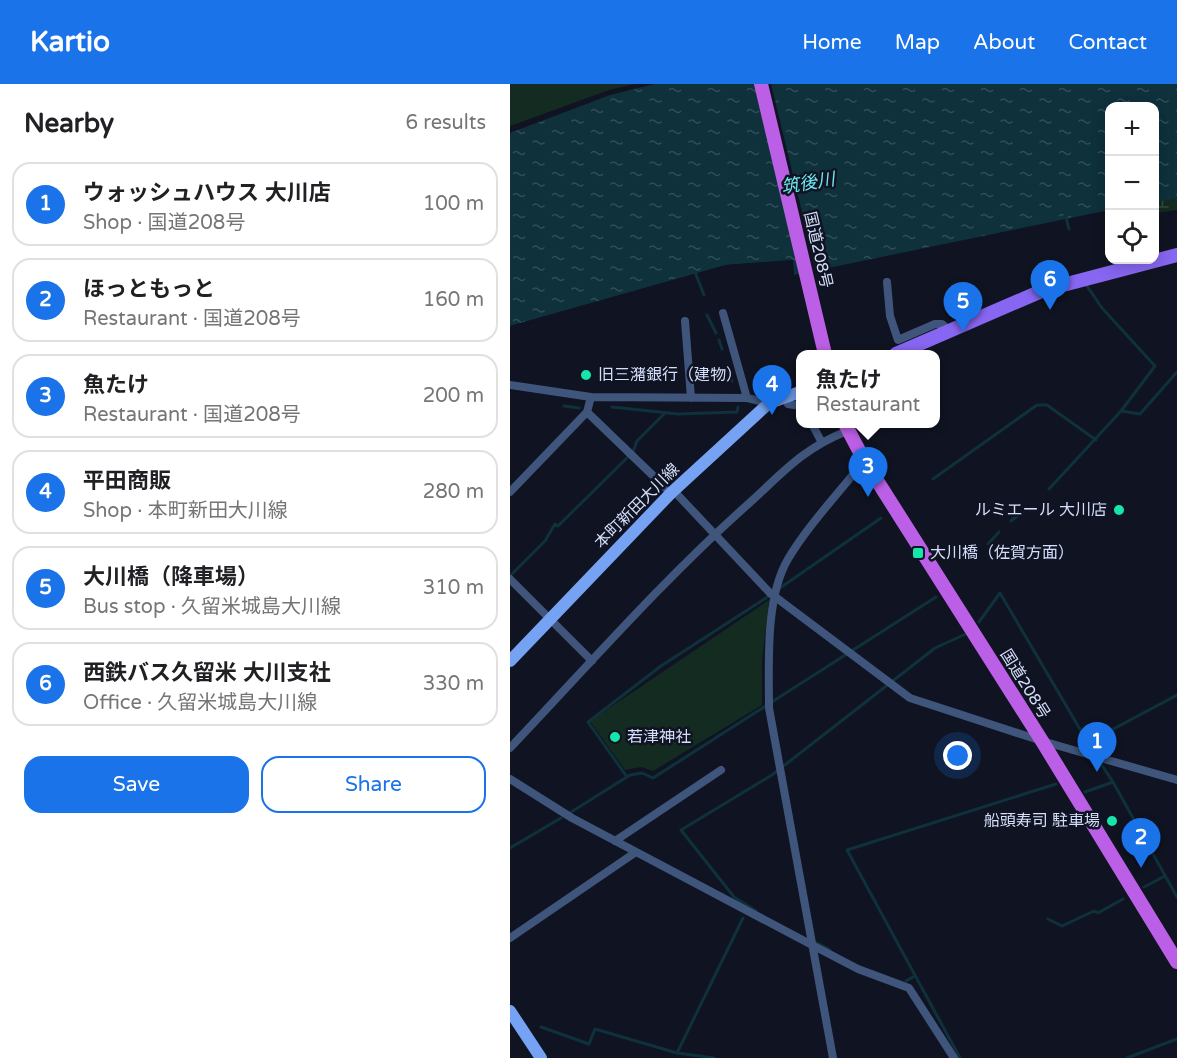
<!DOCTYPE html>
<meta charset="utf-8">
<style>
body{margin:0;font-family:"Varela Round","Noto Sans JP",sans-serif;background:#f2f2f2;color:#202124}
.controls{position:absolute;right:18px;top:18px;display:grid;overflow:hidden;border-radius:12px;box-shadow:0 3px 15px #0003}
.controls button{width:54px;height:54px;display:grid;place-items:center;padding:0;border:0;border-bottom:2px solid #e0e0e0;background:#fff;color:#202124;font:30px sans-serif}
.you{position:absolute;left:448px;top:672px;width:21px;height:21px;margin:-15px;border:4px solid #fff;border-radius:50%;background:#1a73e8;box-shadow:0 0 0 9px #1a73e833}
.badge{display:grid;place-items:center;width:39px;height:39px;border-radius:50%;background:#1a73e8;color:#fff;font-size:20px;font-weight:700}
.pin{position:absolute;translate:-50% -50px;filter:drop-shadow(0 2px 3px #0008)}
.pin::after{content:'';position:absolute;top:32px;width:21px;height:18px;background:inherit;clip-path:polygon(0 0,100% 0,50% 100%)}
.popup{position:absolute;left:286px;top:266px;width:144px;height:78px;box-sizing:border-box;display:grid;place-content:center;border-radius:12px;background:#fff;filter:drop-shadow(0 2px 4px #0005);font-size:20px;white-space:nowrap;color:#757577}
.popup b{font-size:22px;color:#202124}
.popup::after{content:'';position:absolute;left:50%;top:100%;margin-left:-12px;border:12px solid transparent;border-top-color:#fff}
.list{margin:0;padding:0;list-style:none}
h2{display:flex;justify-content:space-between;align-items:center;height:78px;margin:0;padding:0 24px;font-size:26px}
h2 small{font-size:20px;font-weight:400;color:#757577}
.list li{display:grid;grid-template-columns:39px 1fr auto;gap:18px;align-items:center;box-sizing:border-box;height:84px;margin:0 12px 12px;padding:0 12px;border:2px solid #e0e0e0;border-radius:18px}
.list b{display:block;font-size:22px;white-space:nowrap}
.list p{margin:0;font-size:20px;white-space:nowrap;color:#757577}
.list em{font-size:20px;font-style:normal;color:#757577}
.actions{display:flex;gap:12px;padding:18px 24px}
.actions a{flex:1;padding:14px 0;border:2px solid #1a73e8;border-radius:18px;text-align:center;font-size:21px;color:#1a73e8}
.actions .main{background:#1a73e8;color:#fff}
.icon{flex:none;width:33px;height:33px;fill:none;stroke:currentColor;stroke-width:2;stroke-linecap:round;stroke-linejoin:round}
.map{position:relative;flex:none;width:667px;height:974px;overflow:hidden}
header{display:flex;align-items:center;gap:36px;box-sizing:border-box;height:84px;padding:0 30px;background:#1a73e8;color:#fff}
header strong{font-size:28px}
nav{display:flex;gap:33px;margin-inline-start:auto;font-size:21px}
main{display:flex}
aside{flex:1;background:#fff}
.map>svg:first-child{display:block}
.wetland{fill:url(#wetland-marsh)}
.green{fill:#142b21}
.water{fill:url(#water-ripples)}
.pier{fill:#101422}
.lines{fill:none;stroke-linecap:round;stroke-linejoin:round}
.stream{stroke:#0e313c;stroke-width:3}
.minor{stroke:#3f557c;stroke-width:8}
.secondary{stroke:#75a2f2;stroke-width:12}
.primary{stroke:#8766f1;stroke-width:14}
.trunk{stroke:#bb60e6;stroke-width:14}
.poi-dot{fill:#16e6a9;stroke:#101422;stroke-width:2}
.labels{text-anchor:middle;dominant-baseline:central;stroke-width:5;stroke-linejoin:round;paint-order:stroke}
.street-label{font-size:16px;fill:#d5dffb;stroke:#101422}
.poi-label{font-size:16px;fill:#d5dffb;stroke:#101422;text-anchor:start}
.water-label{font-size:18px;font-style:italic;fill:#6ce7f1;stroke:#101422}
</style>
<header>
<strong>Kartio</strong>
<nav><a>Home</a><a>Map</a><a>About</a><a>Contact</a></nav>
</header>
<main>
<aside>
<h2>Nearby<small>6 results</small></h2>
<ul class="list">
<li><span class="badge">1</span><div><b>ウォッシュハウス 大川店</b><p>Shop · 国道208号</p></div><em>100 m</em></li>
<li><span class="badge">2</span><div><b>ほっともっと</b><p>Restaurant · 国道208号</p></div><em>160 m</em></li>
<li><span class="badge">3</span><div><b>魚たけ</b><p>Restaurant · 国道208号</p></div><em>200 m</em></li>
<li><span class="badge">4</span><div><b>平田商販</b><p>Shop · 本町新田大川線</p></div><em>280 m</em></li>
<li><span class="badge">5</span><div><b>大川橋（降車場）</b><p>Bus stop · 久留米城島大川線</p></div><em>310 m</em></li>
<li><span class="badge">6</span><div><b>西鉄バス久留米 大川支社</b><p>Office · 久留米城島大川線</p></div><em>330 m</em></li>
</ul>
<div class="actions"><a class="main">Save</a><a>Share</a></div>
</aside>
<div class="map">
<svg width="667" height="974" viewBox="0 0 667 974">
<defs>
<pattern id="wetland-marsh" width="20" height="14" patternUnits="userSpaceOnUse" patternTransform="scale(1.5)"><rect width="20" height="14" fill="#142b21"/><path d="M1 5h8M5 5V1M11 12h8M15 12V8" fill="none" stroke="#354942"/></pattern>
<pattern id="water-ripples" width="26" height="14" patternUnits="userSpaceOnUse" patternTransform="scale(1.5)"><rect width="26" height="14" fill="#0e313c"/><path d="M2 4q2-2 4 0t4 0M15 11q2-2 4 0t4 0" fill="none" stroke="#304e59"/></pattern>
</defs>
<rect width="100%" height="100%" fill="#101422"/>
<path class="wetland" d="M667,100V126L645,129V104Z"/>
<path class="green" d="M0,0H125L99,6L0,42Z
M259,516L252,578V621L143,687L131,683L115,686L80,637Z"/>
<path class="water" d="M145,0H667V114L645,118L644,22H600L599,126L284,191L282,176L216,181L0,242V49L100,11Z"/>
<path class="pier" d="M246,0H261L307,190L292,192Z
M283,176L284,191H281L280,180L216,184L0,245V242L216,181Z"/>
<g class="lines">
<path class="stream" d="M555,130L559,145
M185,188L194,211
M577,202L592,224L645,282L611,327
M197,231L206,249
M209,256L212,265
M218,283L222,297
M54,322L69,324
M102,323L168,330L227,328L228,323
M423,395L527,321H537L586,356
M539,405L611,327L630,330L667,288
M501,437L515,426
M478,460L489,448
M0,492L35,457L45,440L48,442L123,368L127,357L155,329
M270,504L371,434
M469,538L490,509L584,669
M577,659L667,611
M589,677L603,698
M117,693L78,638L151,582L259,512
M575,708L603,698L667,813
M58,730L120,691L132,689L143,694L426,513
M0,764L51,734
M634,803L655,792
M246,827L224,813L171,746L262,691L425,564L458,549
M538,835L552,842L584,827L588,829L613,815
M307,859L320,866
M396,897L403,893
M31,943L79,960L85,945L167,969L204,974
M167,969L233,834
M450,974L337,766L546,700
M617,974L667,955"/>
<path class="minor" d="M377,198L380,232L388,256L425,240H432L441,248
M213,229L237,314
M175,237L181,314
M0,301L81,313L237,314L259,319
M274,314L278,320L290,322
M77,328L161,409
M302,340L311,357
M164,407L260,509L400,614L532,657L667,696
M0,408L77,328L81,313
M0,495L82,577
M0,664C77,583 152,497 236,422C272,390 290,366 337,347
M0,695L62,734L302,861L348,885L399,904L444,974
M105,757L211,686
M0,854L126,768
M323,974L259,624C259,580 255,514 278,475C299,440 329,409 354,377"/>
<path class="secondary" d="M0,577L161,409L259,319L290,308
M0,927L31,974"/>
<path class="primary" d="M386,270L534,206L667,171"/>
<path class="trunk" d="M251,0L315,270
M335,340L354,376L532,657L667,878"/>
</g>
<g class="poi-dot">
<circle cx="76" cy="291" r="6"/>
<circle cx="609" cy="426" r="6"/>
<rect x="402" y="463" width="12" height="12" rx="3"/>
<circle cx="105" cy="653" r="6"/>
<circle cx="602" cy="737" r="6"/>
</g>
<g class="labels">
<g class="street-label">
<text transform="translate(308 166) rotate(77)">国道208号</text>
<text transform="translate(127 422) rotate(-45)">本町新田大川線</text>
<text transform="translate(515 600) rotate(58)">国道208号</text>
</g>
<g class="poi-label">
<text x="88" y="291">旧三潴銀行（建物）</text>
<text x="597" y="426" text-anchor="end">ルミエール 大川店</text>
<text x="420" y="469">大川橋（佐賀方面）</text>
<text x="117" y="653">若津神社</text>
<text x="590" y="737" text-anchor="end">船頭寿司 駐車場</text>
</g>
<g class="water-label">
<text transform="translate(298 99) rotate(-9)">筑後川</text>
</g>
</g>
</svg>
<div class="controls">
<button>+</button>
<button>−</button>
<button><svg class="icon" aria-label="locate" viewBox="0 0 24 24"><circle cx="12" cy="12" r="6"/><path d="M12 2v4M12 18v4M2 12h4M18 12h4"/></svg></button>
</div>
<div class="you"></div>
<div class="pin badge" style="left:587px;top:688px">1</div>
<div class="pin badge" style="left:631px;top:784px">2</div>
<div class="pin badge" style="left:358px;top:413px">3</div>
<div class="popup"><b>魚たけ</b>Restaurant</div>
<div class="pin badge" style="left:262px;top:331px">4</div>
<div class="pin badge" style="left:453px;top:248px">5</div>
<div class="pin badge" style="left:540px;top:226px">6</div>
</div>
</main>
